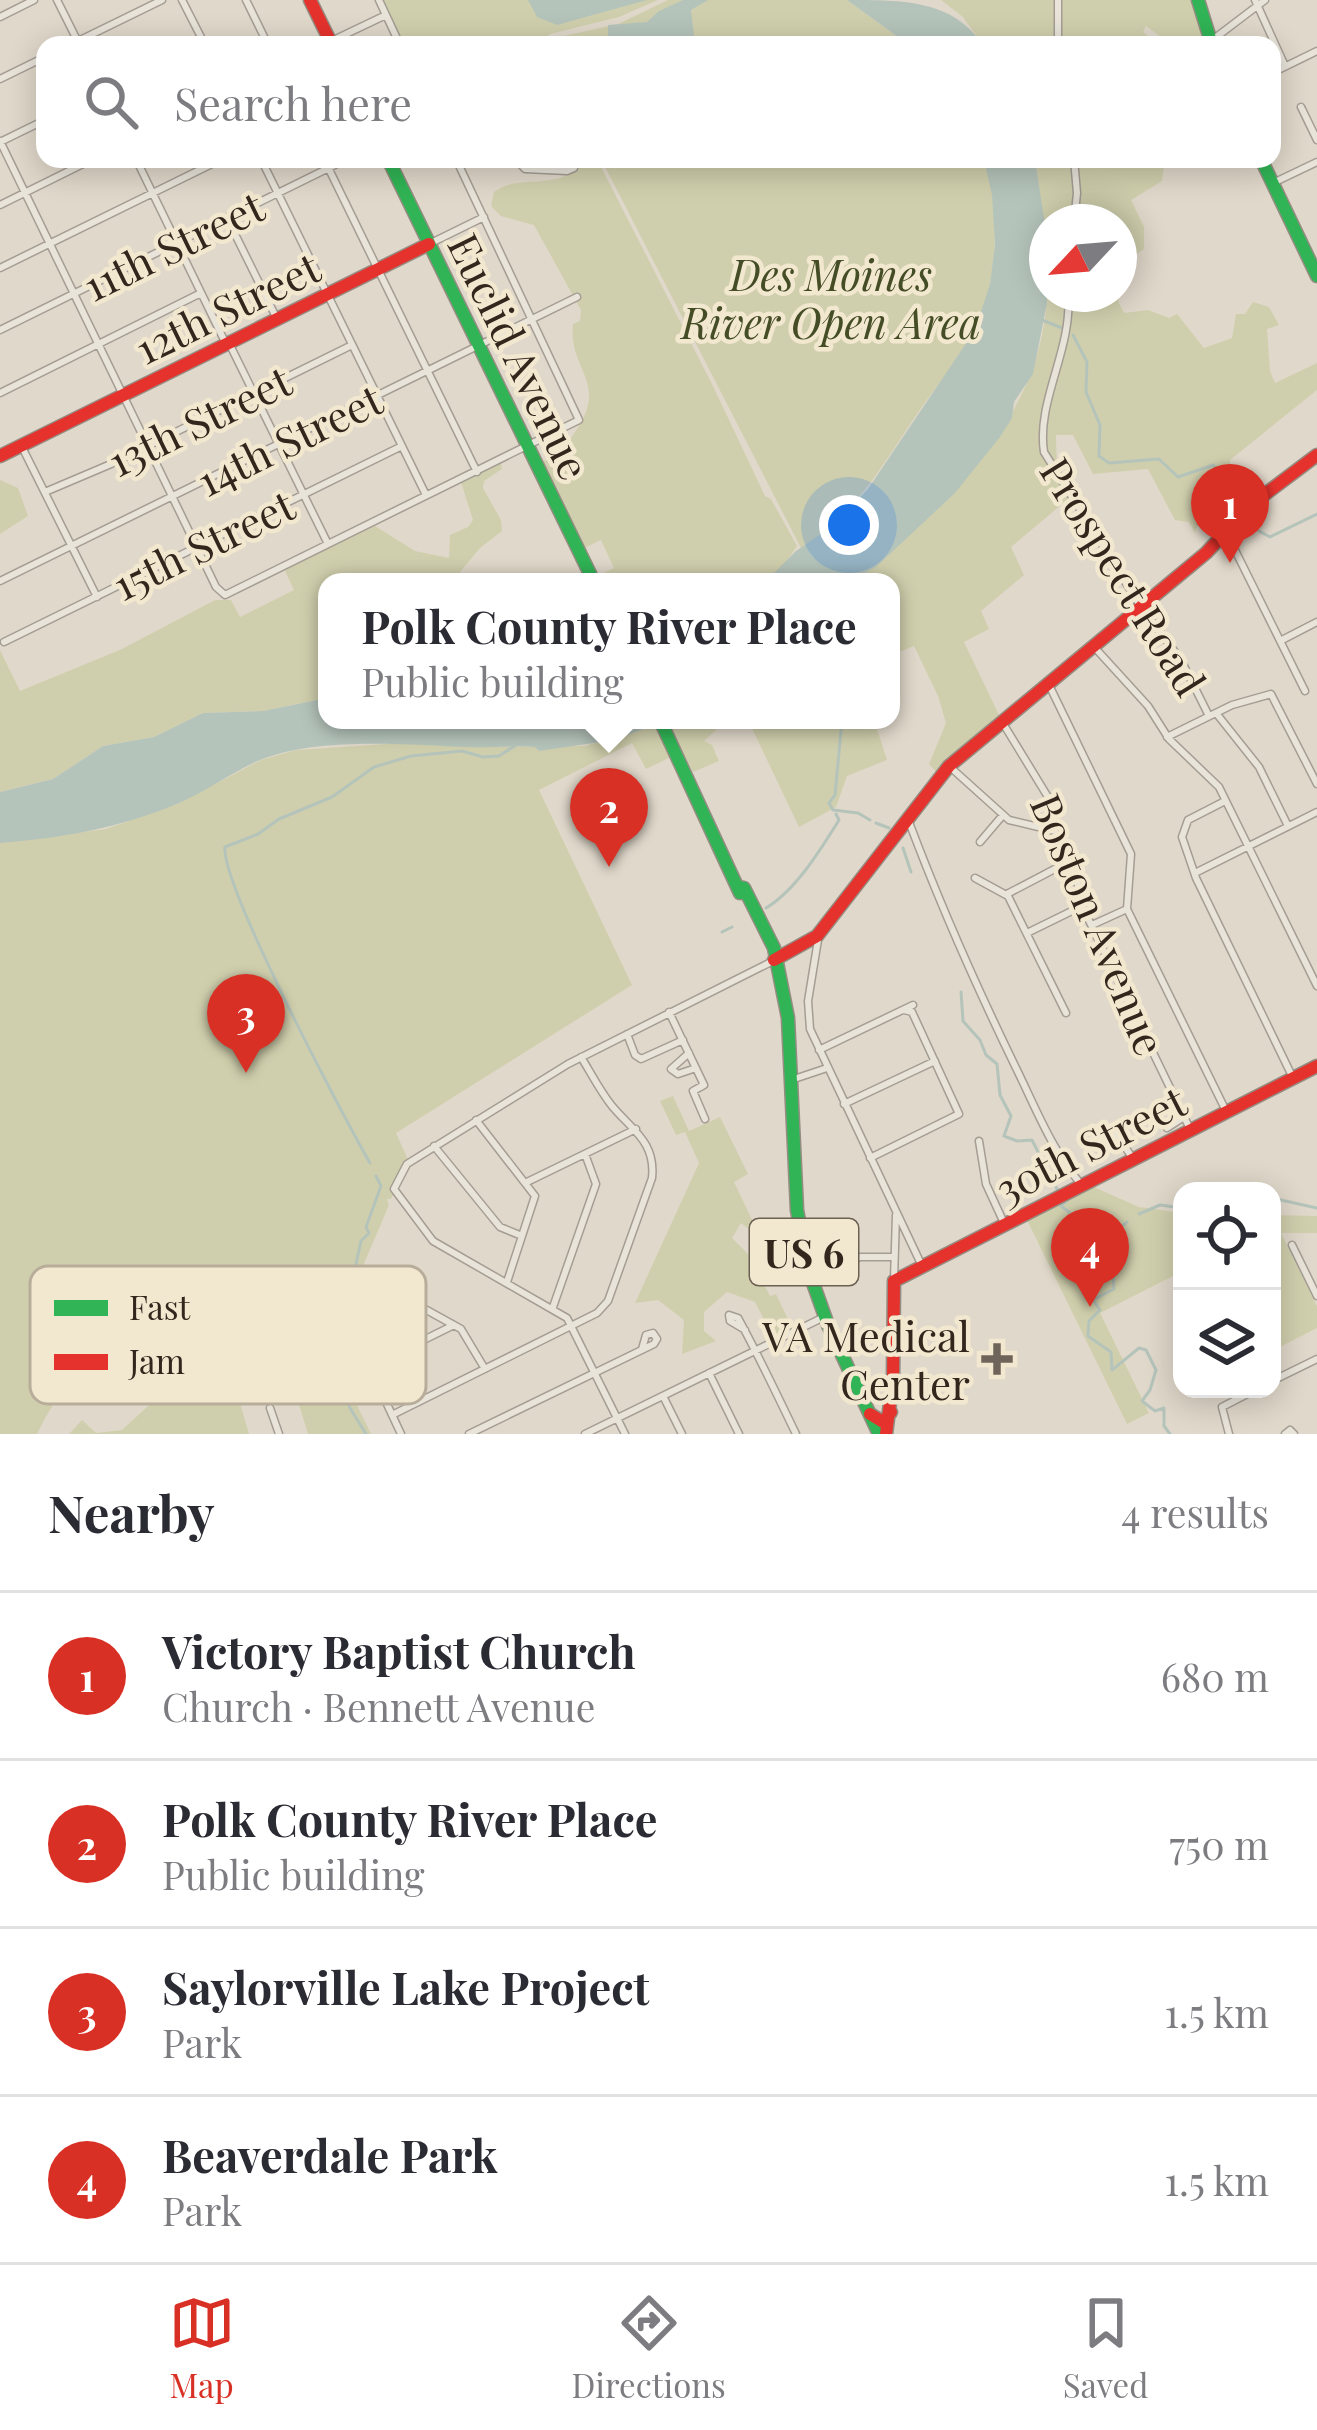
<!DOCTYPE html>
<meta charset="utf-8">
<style>
body{margin:0;font-family:"Playfair Display",serif;background:#f7f7f7;color:#2b2b33}
.controls{position:absolute;right:36px;bottom:36px;display:grid;overflow:hidden;border-radius:24px;box-shadow:0 6px 30px #0003}
.controls button{width:108px;height:108px;display:grid;place-items:center;padding:0;border:0;border-bottom:3px solid #e1e1e2;background:#fff;color:#2b2b33;font:60px sans-serif}
.compass{position:absolute;left:1029px;top:204px;width:108px;height:108px;border-radius:50%;background:#fff;box-shadow:0 6px 30px #0003;rotate:244deg}
.you{position:absolute;left:849px;top:525px;width:42px;height:42px;margin:-30px;border:9px solid #fff;border-radius:50%;background:#1a73e8;box-shadow:0 0 0 18px #1a73e833}
.badge{display:grid;place-items:center;width:78px;height:78px;border-radius:50%;background:#d93025;color:#fff;font-size:39px;font-weight:700}
.pin{position:absolute;translate:-50% -99px;filter:drop-shadow(0 3px 6px #0008)}
.pin::after{content:'';position:absolute;top:63px;width:42px;height:36px;background:inherit;clip-path:polygon(0 0,100% 0,50% 100%)}
.popup{position:absolute;left:318px;top:573px;width:582px;height:156px;box-sizing:border-box;display:grid;place-content:center;border-radius:24px;background:#fff;filter:drop-shadow(0 3px 9px #0005);font-size:39px;white-space:nowrap;color:#7c7c81}
.popup b{font-size:45px;color:#2b2b33}
.popup::after{content:'';position:absolute;left:50%;top:100%;margin-left:-24px;border:24px solid transparent;border-top-color:#fff}
.list{margin:0;padding:0;list-style:none}
h2{display:flex;justify-content:space-between;align-items:center;height:156px;margin:0;padding:0 48px;font-size:51px}
h2 small{font-size:39px;font-weight:400;color:#7c7c81}
.list li{display:grid;grid-template-columns:78px 1fr auto;gap:36px;align-items:center;box-sizing:border-box;height:168px;padding:0 48px;border-top:3px solid #e1e1e2}
.list b{display:block;font-size:45px;white-space:nowrap}
.list p{margin:0;font-size:39px;white-space:nowrap;color:#7c7c81}
.list em{font-size:39px;font-style:normal;color:#7c7c81}
.icon{flex:none;width:66px;height:66px;fill:none;stroke:currentColor;stroke-width:2;stroke-linecap:round;stroke-linejoin:round}
.map{position:relative;flex:none;width:1317px;height:1434px;overflow:hidden}
.search{position:absolute;background:#fff;box-shadow:0 6px 30px #0003;left:36px;right:36px;top:36px;height:132px;display:flex;align-items:center;gap:30px;box-sizing:border-box;padding:0 42px;border-radius:24px;color:#7c7c81;font-size:45px}
.sheet{height:828px;background:#fff}
nav{display:flex;justify-content:space-around;align-items:center;box-sizing:border-box;height:168px;border-top:3px solid #e1e1e2;background:#fff;font-size:33px;color:#7c7c81}
nav a{display:grid;justify-items:center;gap:6px}
nav .on{color:#d93025}
.map>svg:first-child{display:block}
.green{fill:#d0cfad}
.water{fill:#b5c4bb}
.lines{fill:none;stroke-linecap:round;stroke-linejoin:round}
.stream{stroke:#b5c4bb;stroke-width:3}
.street-casing{stroke:#a59d94;stroke-width:9}
.fast-casing{stroke:#958d83;stroke-width:15}
.jam-casing{stroke:#958d83;stroke-width:15}
.street{stroke:#e8e4da;stroke-width:6}
.fast{stroke:#30b455;stroke-width:12}
.jam{stroke:#e5322d;stroke-width:12}
.poi-dot{fill:#6f645a;stroke:#f2e7cf;stroke-width:4.5}
.labels{text-anchor:middle;dominant-baseline:central;stroke-width:9;stroke-linejoin:round;paint-order:stroke}
.shield{fill:#f2e7cf;stroke:#6c6052;stroke-width:3}
.shield-label{font-size:39px;font-weight:bold;fill:#32261d}
.street-label{font-size:42px;fill:#32261d;stroke:#f2e7cf}
.park-label{font-size:42px;font-style:italic;fill:#444d25;stroke:#f2e7cf}
.poi-label{font-size:42px;fill:#32261d;stroke:#f2e7cf;text-anchor:end}
.key{fill:#f2e7cf;stroke:#b8ad9a;stroke-width:3}
.key-label{font-size:33px;fill:#32261d}
</style>
<div class="map">
<svg width="1317" height="1434" viewBox="0 0 1317 1434">
<rect width="100%" height="100%" fill="#e0d8ca"/>
<path class="green" d="M379,0H658L619,17L550,34L541,42L515,40L527,45H400Z
M668,0H847L909,45H556L555,38L618,24Z
M941,0H1191L1204,45H1172L1146,26L1143,32L1159,45H983L963,17Z
M572,159H597L713,386L765,496L771,499L797,546L780,571L765,582H601L598,576L614,568L601,540L582,549L540,463C557,455 565,448 575,432C610,382 568,371 573,324L580,321L581,310L534,225L501,216L491,206L494,192C517,175 548,188 573,172Z
M601,159H984C1001,201 997,272 982,315C972,343 949,370 932,393C891,448 862,512 801,548Z
M1035,159H1165L1162,181L1131,200L1144,227V249L1119,265V222H1047V248Z
M1119,274L1121,291L1118,301L1124,313L1148,310L1169,318L1177,314L1204,348L1232,338L1236,314H1245L1253,302L1269,307L1279,325L1267,329L1270,371L1275,383L1317,363V390L1230,460L1231,478L1243,504L1230,514L1200,487V517L1195,533L1189,522L1175,520L1148,469L1093,474L1073,435H1056L1057,471L1073,495L1011,547L1024,575L981,611L989,629L964,642L999,715L992,720L996,727L940,776L929,764L946,723L938,696L914,646L891,655V582H849C877,566 898,546 921,523C989,459 1047,384 1047,286V294H1119Z
M501,463L502,469L484,481L483,488L501,520L502,531L480,548L460,572L465,582H327V698L263,711L203,713L154,737L103,746L53,779L0,792V650L20,691L122,649L215,600H231L240,617L294,590L285,571L289,568L375,526L415,551L449,558L450,535L468,527L473,520L461,482Z
M0,480L18,488L28,516L0,534Z
M727,720L704,741L712,745L719,761L693,772L667,721Z
M748,720H874L887,760L847,776L836,807L799,827Z
M656,726L671,757L646,769L632,743L539,790L632,985L396,1133L409,1162L391,1199H387L389,1205L351,1294L343,1291L321,1302L316,1309L326,1333L335,1340L353,1397L371,1434H308L296,1395L276,1378L261,1382L240,1403L249,1434H69L82,1420L96,1433L122,1430L161,1394L141,1353L143,1318C98,1342 59,1388 37,1434H0V843L106,829L179,803L261,760L296,750L402,743L476,747L585,746Z
M673,1096L689,1131L720,1117L748,1174L734,1182L754,1224L749,1229L741,1223L732,1238L761,1267L774,1273L776,1277L764,1284L770,1296L776,1294L792,1328L773,1337L755,1302L727,1292L704,1312V1331L716,1341L682,1354L684,1320L658,1300L635,1303L699,1163L685,1132L676,1135L660,1101Z
M1089,1185L1139,1207L1182,1213V1278L1179,1273L1100,1313L1149,1413L1127,1424L1026,1218Z
M1272,1215L1317,1216V1233H1281L1317,1306V1328L1272,1351Z"/>
<path class="water" d="M528,0H647L557,25L537,17Z
M683,0H708L691,10L695,45L608,36V25L647,22L659,11Z
M847,0C904,0 953,0 983,45H909Z
M984,159H1035L1046,232L1047,303L1033,374L1014,402L1012,418L1000,437L955,493L876,567L849,582H765L796,551L831,527L868,489L975,330L990,284L995,244L992,195Z
M327,698V720H668L614,740L539,751L535,747C513,745 492,748 470,747C408,745 319,736 260,760C232,772 207,791 179,803C121,828 62,838 0,843V792L53,779L103,746L154,737L203,713L263,711Z"/>
<g class="lines">
<path class="stream" d="M1042,320L1062,328
M1073,335L1087,362L1086,392L1100,425L1099,456L1109,463L1159,459L1178,477L1213,465L1226,478V493L1236,507
M1259,531L1270,537L1317,514
M842,720L835,795L829,803L833,810L858,813L870,820
M876,823L889,828
M903,848L911,872
M766,908C796,890 821,849 839,820L836,814
M722,932L732,927
M961,992L963,1021L980,1040L986,1055L997,1064L1000,1095L1011,1116L1004,1136L1017,1141L1032,1140L1057,1189
M370,1163C344,1118 221,885 225,847L258,834L279,819L332,797L374,767L411,756L462,751L483,757L499,756L519,743
M1272,1198L1317,1208
M1067,1200L1061,1206L1078,1219L1077,1228L1093,1249L1092,1265L1101,1264L1104,1254L1111,1253L1114,1289L1093,1300L1100,1310L1089,1321L1088,1336L1111,1352L1112,1370L1139,1348L1146,1350L1156,1370L1150,1390L1142,1401L1155,1411L1164,1408V1426L1170,1434
M1139,1214L1160,1205L1182,1208
M1079,1224L1101,1216L1104,1222L1100,1228L1104,1230L1111,1223L1121,1227L1127,1222
M366,1434L350,1408L339,1377L344,1366C331,1348 337,1333 330,1322L353,1278L361,1241L369,1233L366,1227L381,1186L376,1176"/>
<defs>
<path id="street" d="M57,0L77,40
M182,0L205,45
M246,0L268,45
M379,0L400,45
M1058,0V45
M1255,0L1285,66
M0,17L34,0
M1211,41L1265,0
M70,45L162,0
M323,45L386,15
M1272,73L1317,51
M0,79L45,57
M1301,107L1317,140
M0,141L216,587L225,595L579,420L456,159
M0,142L45,120
M136,159L226,344
M261,159L426,495
M324,159L477,472
M516,159L525,169L567,171L574,168L576,159
M1074,159L1077,193L1074,222
M1273,183L1317,162
M0,205L93,159
M227,218L276,317
M429,244L484,217
M0,268L222,159
M1068,294C1073,349 1036,401 1044,452L1141,607L1181,660L1209,716
M0,330L347,159
M229,343L328,544
M0,393L201,293
M21,445L97,597
M45,492L111,464L352,345
M1227,534L1305,691
M0,581L577,297
M1280,641L1317,622
M4,642L402,446
M1096,649L1148,706L1169,739L1219,787L1317,986
M1050,687L1131,854L1127,909L1226,1111
M1216,713L1259,767L1288,826
M1004,725L1051,802L1055,832L1076,874L1081,904L1190,1129
M1167,737L1232,705L1271,694L1317,784
M949,766L1009,820L1055,831
M1225,801L1188,820L1182,837L1196,878L1293,1078
M909,822C941,907 977,988 1017,1070C1036,1109 1052,1150 1080,1183
M980,842L1003,815
M1197,872L1317,812
M975,878L1008,896L1066,1013
M1007,894L1070,861
M1092,925L1127,909
M1027,933L1082,906
M818,940L808,1001L810,1029L922,1266
M669,1012L704,1085L693,1091L705,1119
M627,1034L635,1055L641,1059L683,1040
M819,1050L913,1005
M689,1053L671,1069L678,1074L696,1068
M797,1078L827,1068
M844,1104L935,1061
M476,1120L535,1196L507,1282
M1131,1121L1114,1130L1133,1159
M1167,1128L1184,1117
M979,1141L986,1184L1004,1223
M434,1146L500,1227L522,1236
M870,1158L959,1114L912,1012L904,1010
M527,1182L636,1129
M1292,1245L1317,1296
M846,1263L838,1261L837,1269L844,1270L846,1263L860,1257H894
M894,1280L896,1215
M376,1282L461,1329L485,1369
M350,1296L348,1321L401,1434
M553,1307L596,1184L585,1154
M745,1330L730,1321L729,1315L738,1318C759,1356 777,1395 796,1434
M369,1367L454,1325
M709,1373L739,1434
M1272,1381L1317,1359
M663,1396L682,1434
M270,1408L279,1434
M392,1415L597,1313L608,1301L652,1178C656,1142 632,1130 612,1106C600,1091 591,1073 581,1057
M469,1434L654,1344L657,1339L653,1333L646,1335L642,1349
M585,1434L824,1317
M625,1434L567,1318L433,1241L394,1189L407,1164L568,1064L771,962
M1229,1434L1222,1407L1257,1389
M1285,1434L1290,1430L1294,1434"/>
<path id="fast" d="M1198,0L1212,45
M388,159L594,582
M1261,159L1317,276
M660,720L740,893
M739,887L744,888L774,948L788,1018L797,1210L808,1269L828,1325L879,1434"/>
<path id="jam" d="M310,0L332,45
M0,456L429,244
M774,960L817,936L949,766L1206,553L1252,504L1317,455
M870,1414L883,1422L891,1412
M886,1434L893,1380L894,1281L1317,1066"/>
</defs>
<use href="#street" class="street-casing"/>
<use href="#fast" class="fast-casing"/>
<use href="#jam" class="jam-casing"/>
<use href="#street" class="street"/>
<use href="#fast" class="fast"/>
<use href="#jam" class="jam"/>
</g>
<path class="poi-dot" d="M991 1341h12v12h12v12h-12v12h-12v-12h-12v-12h12z"/>
<g class="labels">
<rect class="shield" x="750" y="1219" width="108" height="66" rx="9"/>
<g class="shield-label">
<text x="804" y="1252">US 6</text>
</g>
<g class="street-label">
<text transform="translate(173 245) rotate(-26)">11th Street</text>
<text transform="translate(227 307) rotate(-26)">12th Street</text>
<text transform="translate(520 356) rotate(64)">Euclid Avenue</text>
<text transform="translate(199 420) rotate(-26)">13th Street</text>
<text transform="translate(289 439) rotate(-26)">14th Street</text>
<text transform="translate(203 544) rotate(-26)">15th Street</text>
<text transform="translate(1124 576) rotate(58)">Prospect Road</text>
<text transform="translate(1099 924) rotate(67)">Boston Avenue</text>
<text transform="translate(1090 1144) rotate(-27)">30th Street</text>
</g>
<g class="park-label">
<text x="831" y="274">Des Moines<tspan x="831" dy="48">River Open Area</tspan></text>
</g>
<g class="poi-label">
<text x="970" y="1335">VA Medical<tspan x="970" dy="48">Center</tspan></text>
</g>
</g>
<rect x="30" y="1266" width="396" height="138" rx="18" class="key"/>
<rect x="54" y="1300" width="54" height="16" fill="#30b455"/>
<rect x="54" y="1354" width="54" height="16" fill="#e5322d"/>
<g class="key-label">
<text x="129" y="1320">Fast</text>
<text x="129" y="1374">Jam</text>
</g>
</svg>
<div class="controls">
<button><svg class="icon" aria-label="locate" viewBox="0 0 24 24"><circle cx="12" cy="12" r="6"/><path d="M12 2v4M12 18v4M2 12h4M18 12h4"/></svg></button>
<button><svg class="icon" aria-label="layers" viewBox="0 0 24 24"><path d="M12 4l9 5-9 5-9-5zM3 14l9 5 9-5"/></svg></button>
</div>
<svg class="compass" viewBox="-18 -18 36 36"><path d="M0-13l5 13h-10z" fill="#e53935"/><path d="M0 13l5-13h-10z" fill="#7c7c81"/></svg>
<div class="you"></div>
<div class="pin badge" style="left:1230px;top:563px">1</div>
<div class="pin badge" style="left:609px;top:867px">2</div>
<div class="popup"><b>Polk County River Place</b>Public building</div>
<div class="pin badge" style="left:246px;top:1073px">3</div>
<div class="pin badge" style="left:1090px;top:1307px">4</div>
<div class="search"><svg class="icon" aria-label="search" viewBox="0 0 24 24"><circle cx="10" cy="10" r="6"/><path d="M15 15l6 6"/></svg>Search here</div>
</div>
<section class="sheet">
<h2>Nearby<small>4 results</small></h2>
<ul class="list">
<li><span class="badge">1</span><div><b>Victory Baptist Church</b><p>Church · Bennett Avenue</p></div><em>680 m</em></li>
<li><span class="badge">2</span><div><b>Polk County River Place</b><p>Public building</p></div><em>750 m</em></li>
<li><span class="badge">3</span><div><b>Saylorville Lake Project</b><p>Park</p></div><em>1.5 km</em></li>
<li><span class="badge">4</span><div><b>Beaverdale Park</b><p>Park</p></div><em>1.5 km</em></li>
</ul>
</section>
<nav>
<a class="on"><svg class="icon" aria-label="map" viewBox="0 0 24 24"><path d="M3 6l6-2 6 2 6-2v14l-6 2-6-2-6 2zM9 4v14M15 6v14"/></svg>Map</a>
<a><svg class="icon" aria-label="directions" viewBox="0 0 24 24"><path d="M12 3l9 9-9 9-9-9zM9 14v-3h6M13 9l2 2-2 2"/></svg>Directions</a>
<a><svg class="icon" aria-label="saved" viewBox="0 0 24 24"><path d="M7 4h10v16l-5-4-5 4z"/></svg>Saved</a>
</nav>
